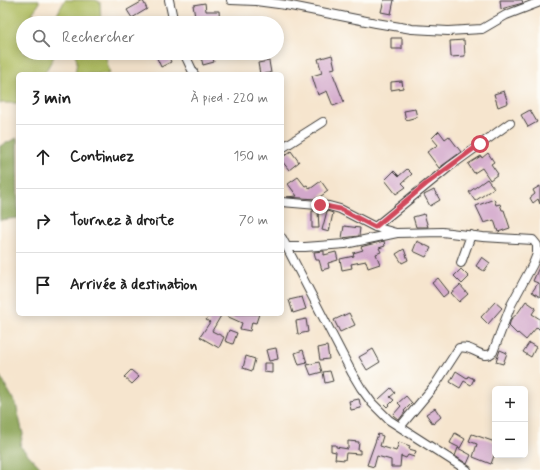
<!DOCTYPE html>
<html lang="fr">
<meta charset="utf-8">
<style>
body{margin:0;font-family:Mynerve,sans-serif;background:#f6f6f6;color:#222}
.controls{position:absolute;right:12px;bottom:12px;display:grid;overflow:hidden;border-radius:6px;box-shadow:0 2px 10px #0003}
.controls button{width:36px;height:36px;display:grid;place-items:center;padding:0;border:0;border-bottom:1px solid #e0e0e0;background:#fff;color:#222;font:20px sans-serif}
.stop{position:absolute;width:12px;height:12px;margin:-9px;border:3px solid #d1495b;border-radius:50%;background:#fff}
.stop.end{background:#d1495b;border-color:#fff;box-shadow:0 1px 4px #0008}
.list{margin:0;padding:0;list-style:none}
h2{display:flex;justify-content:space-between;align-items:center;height:52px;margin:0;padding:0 16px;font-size:17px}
h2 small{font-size:13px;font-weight:400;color:#767676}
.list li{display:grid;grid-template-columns:26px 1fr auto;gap:12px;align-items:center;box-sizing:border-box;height:64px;padding:0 16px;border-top:1px solid #e0e0e0}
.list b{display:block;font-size:15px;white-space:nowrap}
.list em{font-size:13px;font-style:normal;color:#767676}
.icon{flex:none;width:22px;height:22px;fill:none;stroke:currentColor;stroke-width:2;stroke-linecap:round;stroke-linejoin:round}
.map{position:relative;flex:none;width:540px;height:470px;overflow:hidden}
.search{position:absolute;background:#fff;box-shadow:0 2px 10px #0003;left:16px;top:16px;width:268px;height:44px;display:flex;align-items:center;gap:10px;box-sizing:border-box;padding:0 14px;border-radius:22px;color:#767676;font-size:15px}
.panel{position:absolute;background:#fff;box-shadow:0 2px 10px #0003;left:16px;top:72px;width:268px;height:244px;border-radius:6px}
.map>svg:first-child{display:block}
.green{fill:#adbb5d;stroke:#646c3c}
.forest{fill:#8aa354;stroke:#536038}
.building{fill:#d3a8cb}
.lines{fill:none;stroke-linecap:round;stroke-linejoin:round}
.minor-casing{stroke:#3d3a37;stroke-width:10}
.minor{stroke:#fff;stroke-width:8}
.route{stroke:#d1495b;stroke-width:5}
</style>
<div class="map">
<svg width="540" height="470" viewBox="0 0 540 470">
<rect width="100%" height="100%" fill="#fdfcf7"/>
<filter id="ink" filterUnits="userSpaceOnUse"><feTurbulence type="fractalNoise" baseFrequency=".025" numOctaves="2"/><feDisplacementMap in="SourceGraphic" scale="8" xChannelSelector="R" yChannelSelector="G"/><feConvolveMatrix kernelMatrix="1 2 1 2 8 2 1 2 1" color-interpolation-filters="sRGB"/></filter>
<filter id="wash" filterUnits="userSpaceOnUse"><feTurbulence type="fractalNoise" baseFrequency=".012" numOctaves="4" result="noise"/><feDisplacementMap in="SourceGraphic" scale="16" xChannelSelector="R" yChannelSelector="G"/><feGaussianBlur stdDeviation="0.9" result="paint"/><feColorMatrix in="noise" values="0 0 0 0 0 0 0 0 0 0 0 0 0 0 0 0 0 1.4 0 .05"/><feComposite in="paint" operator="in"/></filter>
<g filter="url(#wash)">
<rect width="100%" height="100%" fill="#f6e5ce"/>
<path class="green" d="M0,0H39V4L33,12L32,23H23V53H56L44,74H18V103H0Z
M65,0H95L100,2L101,23H52Z
M75,53H105L110,74H75L77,62Z"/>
<path class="forest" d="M17,138L18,218L0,220V146Z
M0,376L16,404L23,434L20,446L43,470H11L9,468L7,470H0Z"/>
<g id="blocks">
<path class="building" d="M384,0H394L391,14L381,12Z
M500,0H522L523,3L501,9Z
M143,1L147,9L132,18L127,10Z
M205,3L206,11H219L220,23H196L193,5Z
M391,38H402V49H391Z
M464,40L465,56L451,57L450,41Z
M162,53H167L171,62L161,67L156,56Z
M200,53H206L207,56L212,55L214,62L203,65Z
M332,55L335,68L331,69L344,102L333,106L327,91L318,95L312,76L322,73L318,59Z
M269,61L271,73L260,74L258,63Z
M402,81L403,88L391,90V82Z
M504,91L508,103L498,107L494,94Z
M415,109L417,117L406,120L404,111Z
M530,110L537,122L528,127L521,115Z
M439,131L445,139L449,136L461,152L439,168L427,152L438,145L432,138Z
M291,151L299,162L289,170L282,161V158Z
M488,153L494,162L491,164L498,174L490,180L482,168L474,173L468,164L481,156L482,158Z
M407,169L412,174L402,183L406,187L396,194L385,180L394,171L399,176Z
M298,177L305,186L307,185L310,189L321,181L328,191L317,199L286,197L297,196L288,184Z
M487,179L494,188L475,201L469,192Z
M540,186V204L538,199L533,203L530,198L535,194L533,190Z
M434,190L440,200L430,206L424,195Z
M494,199L496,205L500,204L502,210H504L510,228L498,232L494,220L484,223L476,206Z
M312,211H318L319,228H312Z
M327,211L333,213L329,232L322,230Z
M424,214L428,227H416L413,217Z
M344,226L360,228L359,236L342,238Z
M384,241L385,246L379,248L381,252L376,254L380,264L368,268L366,261L351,264L352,268L342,270L340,259L354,256L353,253L363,250L361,247L364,246Z
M417,241L431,248L426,257L413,251Z
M404,249L408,260L402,263L396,254Z
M324,251V255L336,252L338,260L328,263L329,268L322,270L319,260H316L314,252Z
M482,257L490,263L484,271L476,266Z
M540,265V297L532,292L538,283L533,281Z
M461,269L469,277L462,284L454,276Z
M438,278L449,292L443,297L432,283Z
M460,285L468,294L459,302L451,293Z
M302,297L306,309L293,313L289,300Z
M526,301L536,308L532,314L540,319V330L537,327L526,340L518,333L517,334L509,326L511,319L517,314Z
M495,302L502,308L488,324L481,317Z
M349,313L355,325L340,332L334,320Z
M210,314H259L256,323L252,322L250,331L240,329L242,323L222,314L212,331L224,337L219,348L200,337L210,322L206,320Z
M306,319L308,332L298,334L296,321Z
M229,330L237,333L233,344L225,341Z
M529,343L536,347L531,357L523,352Z
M327,346L329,359L320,360L318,348Z
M276,348L278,359L269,361L266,350Z
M373,349L380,362L367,370L359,357Z
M303,350L307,363L299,365L295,353Z
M500,350L507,353L503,364L496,362Z
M246,356L255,359L252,371L243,368Z
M319,362L322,372L311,375L307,365Z
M264,363H272V373L264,372Z
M131,370L139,377L132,384L124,377Z
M330,371L333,381L325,383L323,372Z
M456,371L467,378L468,376L474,379L471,385L464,381L460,388L450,382Z
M391,388L395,393L390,397L394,400L387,407L379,399Z
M406,396L412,403L404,411L405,412L399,420L393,415L401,406L398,403Z
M359,399L361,408L351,410L349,401Z
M435,408L441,417L433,424L426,414Z
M455,433L465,439L460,448L450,443Z
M378,434L383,436L380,446L396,451L399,442L410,446L409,449L416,451L414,457L408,455L406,458L401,456L400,467H391V460L377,456L374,467L367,465Z
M472,434L495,442V453L491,464L473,457L477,444L469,441Z
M348,441L359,442L358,450H360V454L346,453L345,460L335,459L336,452L331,451V445H336V447L348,449Z
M458,448L471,455L467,464L455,456Z"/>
</g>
</g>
<g filter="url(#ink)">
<use href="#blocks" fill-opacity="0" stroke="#3d3a37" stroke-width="1"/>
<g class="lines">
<defs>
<path id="minor" d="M169,0L174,23
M231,0L256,1L286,5L376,23L412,29L448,31L482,29L506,15L540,2
M184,53L194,74
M282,148L323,122
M282,202L329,206L340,209L375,227L396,233
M375,227L449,167L510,123
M282,238L352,373L361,388L372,403L389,420L467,470
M287,247H305L345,244L397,233L442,232L483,237L533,240L537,245V254L533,264L511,305L493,352C483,362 472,344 459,348L435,385L400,427
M461,263L471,235"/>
</defs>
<use href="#minor" class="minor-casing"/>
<use href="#minor" class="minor"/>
</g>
</g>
<g class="lines" filter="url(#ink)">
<path class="route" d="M320,205L340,209L375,227L426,184L480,144"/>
</g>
</svg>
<div class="controls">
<button>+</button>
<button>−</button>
</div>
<div class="stop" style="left:480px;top:144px"></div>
<div class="stop end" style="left:320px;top:205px"></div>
<div class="search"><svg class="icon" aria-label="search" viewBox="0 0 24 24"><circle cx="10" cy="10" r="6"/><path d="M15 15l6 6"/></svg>Rechercher</div>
<section class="panel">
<h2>3 min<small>À pied · 220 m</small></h2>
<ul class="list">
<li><svg class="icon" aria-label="ahead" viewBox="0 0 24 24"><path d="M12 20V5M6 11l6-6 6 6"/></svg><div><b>Continuez</b></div><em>150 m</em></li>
<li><svg class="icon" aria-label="right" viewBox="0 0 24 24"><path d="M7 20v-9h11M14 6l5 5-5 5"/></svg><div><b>Tournez à droite</b></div><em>70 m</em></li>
<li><svg class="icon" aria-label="arrive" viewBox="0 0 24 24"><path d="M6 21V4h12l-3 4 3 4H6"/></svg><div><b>Arrivée à destination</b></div></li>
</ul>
</section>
</div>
